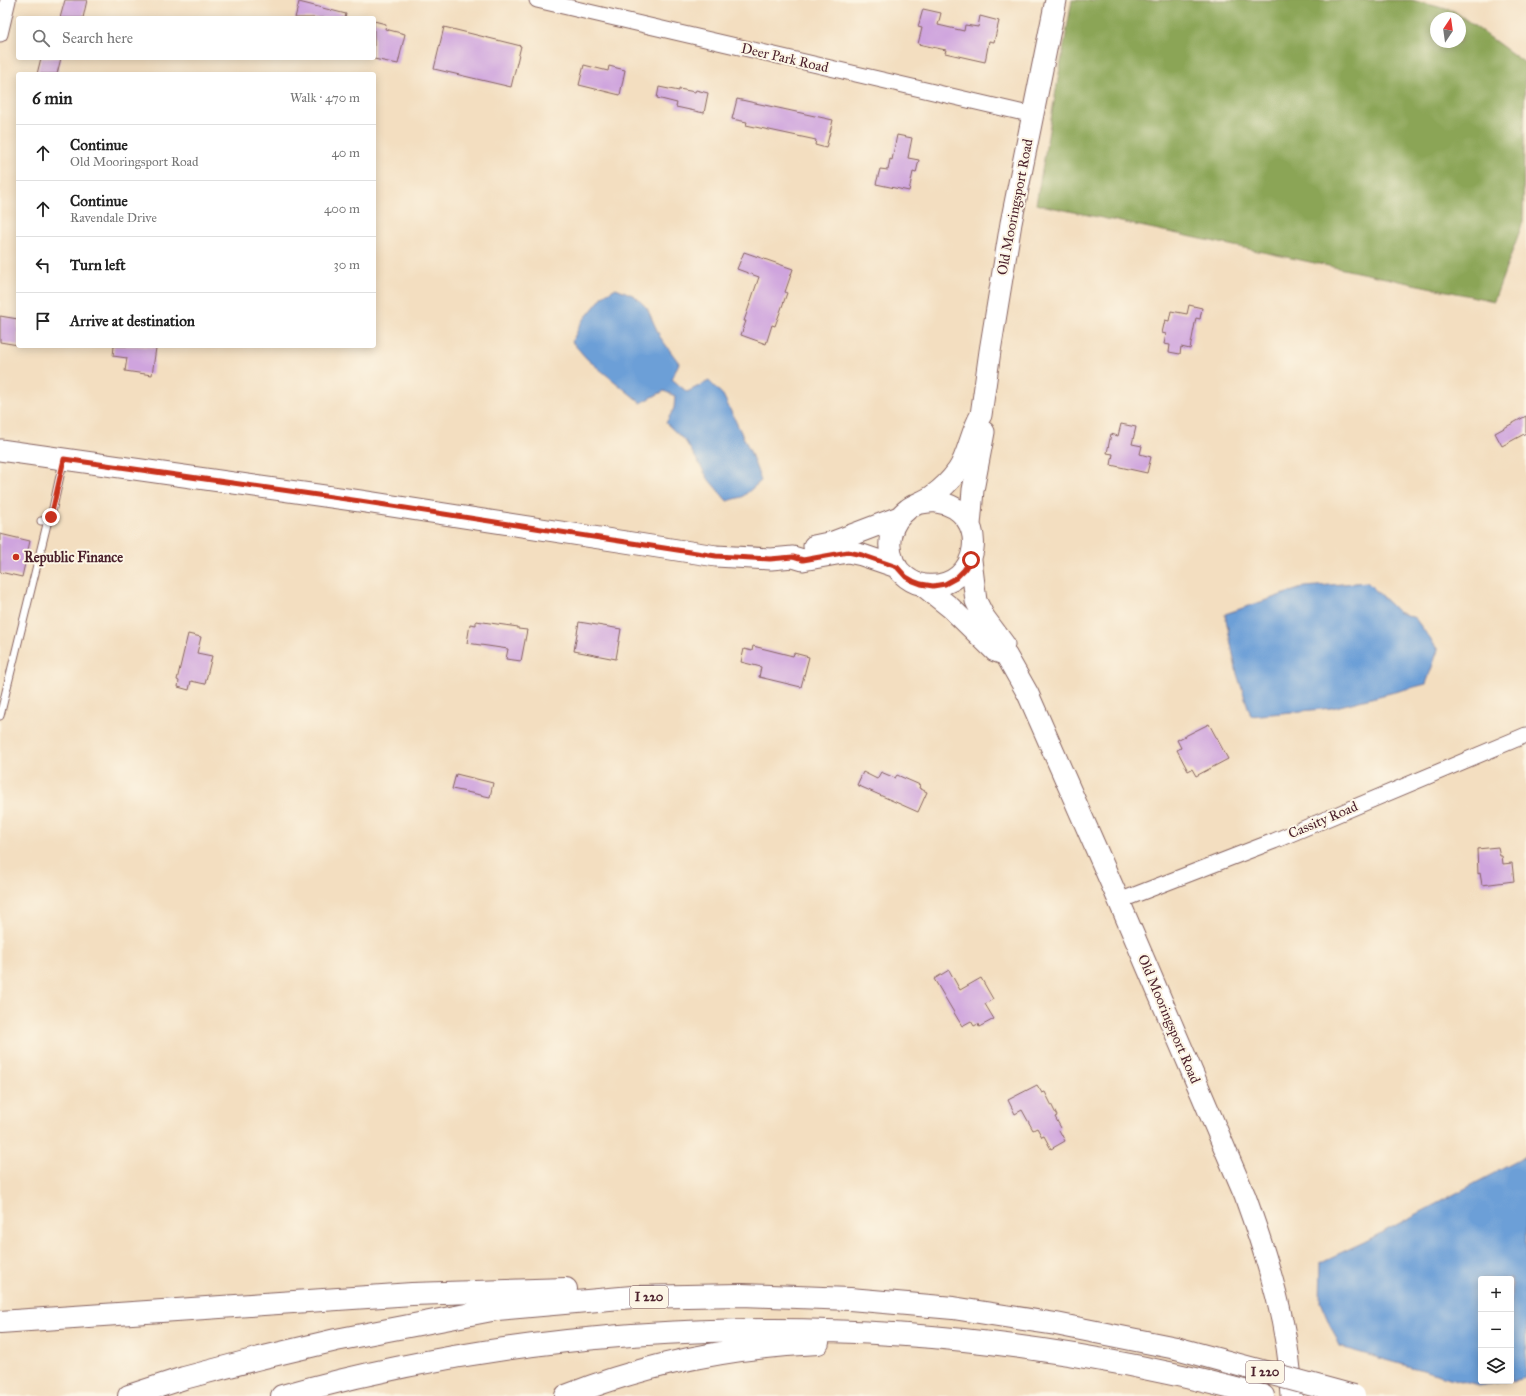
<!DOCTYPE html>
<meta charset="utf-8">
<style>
body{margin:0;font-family:"IM FELL Great Primer",serif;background:#f6f6f6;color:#222}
.controls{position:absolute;right:12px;bottom:12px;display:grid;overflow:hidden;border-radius:4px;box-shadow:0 2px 10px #0003}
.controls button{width:36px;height:36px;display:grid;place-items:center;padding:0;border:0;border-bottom:1px solid #e0e0e0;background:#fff;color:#222;font:20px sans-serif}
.compass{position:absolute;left:1430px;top:12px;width:36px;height:36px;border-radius:50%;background:#fff;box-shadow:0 2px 10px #0003;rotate:13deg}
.stop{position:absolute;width:12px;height:12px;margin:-9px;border:3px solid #c8321e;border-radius:50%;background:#fff}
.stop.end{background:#c8321e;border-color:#fff;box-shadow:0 1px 4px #0008}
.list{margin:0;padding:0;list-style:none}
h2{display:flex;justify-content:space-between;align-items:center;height:52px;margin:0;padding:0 16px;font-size:17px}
h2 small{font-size:13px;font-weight:400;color:#767676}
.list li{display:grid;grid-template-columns:26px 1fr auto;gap:12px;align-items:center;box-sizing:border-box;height:56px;padding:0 16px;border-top:1px solid #e0e0e0}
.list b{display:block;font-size:15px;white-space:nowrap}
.list p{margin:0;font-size:13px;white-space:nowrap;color:#767676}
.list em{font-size:13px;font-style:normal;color:#767676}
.icon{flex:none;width:22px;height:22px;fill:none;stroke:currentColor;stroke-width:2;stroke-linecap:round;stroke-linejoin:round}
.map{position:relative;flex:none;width:1526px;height:1396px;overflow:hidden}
.search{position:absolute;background:#fff;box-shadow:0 2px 10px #0003;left:16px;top:16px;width:360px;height:44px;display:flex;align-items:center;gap:10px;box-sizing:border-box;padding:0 14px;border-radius:4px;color:#767676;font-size:15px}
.panel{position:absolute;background:#fff;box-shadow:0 2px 10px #0003;left:16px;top:72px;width:360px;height:276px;border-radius:4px}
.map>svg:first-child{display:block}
.forest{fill:#8ba557;stroke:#6a6241;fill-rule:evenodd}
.water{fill:#6c9fd7;stroke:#5b5f81}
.building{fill:#cfa4de}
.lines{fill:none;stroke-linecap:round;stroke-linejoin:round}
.service-casing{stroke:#85625f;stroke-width:9}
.minor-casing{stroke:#85625f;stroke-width:17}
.secondary-casing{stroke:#85625f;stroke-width:23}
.motorway-casing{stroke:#85625f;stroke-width:24}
.service{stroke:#fff;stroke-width:7}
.minor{stroke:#fff;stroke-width:15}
.secondary{stroke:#fff;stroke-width:21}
.motorway{stroke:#fff;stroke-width:22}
.motorway-bridge-casing{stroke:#85625f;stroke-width:24;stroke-linecap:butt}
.motorway-bridge{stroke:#fff;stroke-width:22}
.route{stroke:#c8321e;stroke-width:5}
.poi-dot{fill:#c8321e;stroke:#fcf5e5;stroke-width:1.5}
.labels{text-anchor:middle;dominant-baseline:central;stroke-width:4;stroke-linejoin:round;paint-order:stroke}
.shield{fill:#fcf5e5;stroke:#7f5f63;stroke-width:1}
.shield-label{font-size:13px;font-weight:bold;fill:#4a1f2b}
.street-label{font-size:14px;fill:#4a1f2b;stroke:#fcf5e5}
.poi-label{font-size:14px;font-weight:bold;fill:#4a1f2b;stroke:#fcf5e5;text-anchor:start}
</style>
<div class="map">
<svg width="1526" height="1396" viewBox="0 0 1526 1396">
<rect width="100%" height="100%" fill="#fcf5e5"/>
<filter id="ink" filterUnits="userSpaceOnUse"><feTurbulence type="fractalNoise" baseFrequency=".025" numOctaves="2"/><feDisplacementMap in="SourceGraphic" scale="8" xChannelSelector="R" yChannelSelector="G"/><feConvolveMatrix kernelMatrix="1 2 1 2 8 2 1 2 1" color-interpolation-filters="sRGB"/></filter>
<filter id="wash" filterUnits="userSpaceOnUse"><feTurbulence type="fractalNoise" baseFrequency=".012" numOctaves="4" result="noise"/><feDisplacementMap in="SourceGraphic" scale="16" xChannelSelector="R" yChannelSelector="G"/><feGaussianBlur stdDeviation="0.9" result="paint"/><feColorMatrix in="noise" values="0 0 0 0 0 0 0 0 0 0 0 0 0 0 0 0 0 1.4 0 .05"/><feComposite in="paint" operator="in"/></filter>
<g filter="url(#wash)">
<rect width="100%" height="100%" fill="#f3dec0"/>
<path class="forest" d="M1072,0H1412L1454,11L1525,63L1523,222L1494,301L1036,204ZM1436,18H1460V42H1436Z"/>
<path class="water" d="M616,288L635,296L647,308L660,337L679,363L672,379L687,392L709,381L723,395L750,451L761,481L742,497L727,501L709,480L686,442L666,423L674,408L675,396L664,391L641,403L587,359L572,342L581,323L604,295Z
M1367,582L1398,612L1415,618L1438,650L1426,684L1332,708L1251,716L1237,674L1225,614L1305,587Z
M1526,1155V1378L1511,1381V1279H1481V1381H1508L1479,1386L1340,1347L1320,1301L1321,1262L1364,1242L1519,1160Z"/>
<g id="blocks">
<path class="building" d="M65,0H87L83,18H60Z
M299,2L346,14L345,18H295Z
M923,9L941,13L938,25L964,31L965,25L978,27L980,16L999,21L994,42L989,41L985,62L945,53L946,50L918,44L922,28L918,27Z
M374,21L386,24L385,29L405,34L398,64L374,59Z
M444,27L521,46L511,87L434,69Z
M41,58H61L57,74H37Z
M584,65L608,71L609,66L625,70L620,95L579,85Z
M659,87L679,91V89L695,92L696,90L708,93L704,113L676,107L677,103L657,98Z
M737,99L833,120L826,148L815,145L816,140L746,125L747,122L732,119Z
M897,135L912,138L908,158L919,160L916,173L913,172L909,191L876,184L880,169L888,170L890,159L892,160Z
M744,252L793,269L785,292L787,293L775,326L772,325L766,344L741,335L746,321H744L759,277L737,269Z
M1189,305L1202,308L1200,319L1196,318L1190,349L1181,347L1180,354L1169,352L1170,345L1164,344L1166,334L1162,333L1165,320L1169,321L1171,311L1187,314Z
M0,316L18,319V345L0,342Z
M114,346H138L156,348L152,375L125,371L127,358L113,356Z
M1526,416V433L1502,446L1495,433Z
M1121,424L1136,427L1132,444L1142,446L1140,454L1151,457L1147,473L1111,465L1113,454L1107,453L1111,434L1118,436Z
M0,534L30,541L22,577L0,572Z
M476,621L518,627V629L527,630L521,661L506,659L508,649L467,643L470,624L476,625Z
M579,622L621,629L616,659L574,651Z
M188,634L201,637L197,653L212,656L205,684L191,681L189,690L178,687L179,681L177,680Z
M753,646L793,656L794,653L809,657L801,687L759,677L761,667L741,662L744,649L752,651Z
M1209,724L1228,759L1196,776L1192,769L1188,771L1177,750L1181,748L1177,740Z
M863,772L877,779L881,772L895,778L897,775L920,785L919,788L927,792L918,812L857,785Z
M456,774L493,783L490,797L452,789Z
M1498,847L1500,856H1502L1503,864L1512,863L1514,881L1482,885L1480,873L1478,874L1477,849Z
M949,970L960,990L981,978L993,999L985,1004L994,1019L979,1027L978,1024L974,1026L971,1021L962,1026L934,979Z
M1037,1085L1042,1093L1045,1092L1057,1116L1055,1117L1061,1128L1059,1130L1065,1141L1051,1149L1044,1136L1042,1137L1037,1128L1033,1130L1022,1110L1015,1114L1008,1100Z"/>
</g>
</g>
<g filter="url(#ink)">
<use href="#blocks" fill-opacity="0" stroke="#85625f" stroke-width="1"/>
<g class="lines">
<defs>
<path id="service" d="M41,521L48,520L51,517L63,462
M0,716L48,520"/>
<path id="minor" d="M537,0L1033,115
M0,34L8,0
M1119,901L1274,841L1526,735"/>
<path id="secondary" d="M0,450L360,501L716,556L771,559L793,557L803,560L848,552L862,555L897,567
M922,503C927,502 932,501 937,502C992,510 982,591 925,585C912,584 900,574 894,563C885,543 891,522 908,509C915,504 925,501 932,496C942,489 951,480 958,470C968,456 971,431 981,415L990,351L1011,223L1056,0
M970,525L973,490L984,432
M814,546L833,542L899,517
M971,560L976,601L984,617L1004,644
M921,584L951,608L995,651L1006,655L1028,694L1119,901L1245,1196C1268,1260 1289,1327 1292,1396"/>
<path id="motorway" d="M0,1322L412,1294L566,1289
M129,1396L184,1378L260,1358L336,1340L497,1309L632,1297L741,1295L850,1299L953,1308L1056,1324L1176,1348
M282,1396C601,1307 943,1309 1263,1396
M566,1396C646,1364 731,1347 818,1343"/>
</defs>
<use href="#service" class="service-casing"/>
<use href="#minor" class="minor-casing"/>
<use href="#secondary" class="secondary-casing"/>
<use href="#motorway" class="motorway-casing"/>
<use href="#service" class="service"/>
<use href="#minor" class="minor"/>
<use href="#secondary" class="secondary"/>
<use href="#motorway" class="motorway"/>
<defs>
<path id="motorway-bridge" d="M1176,1348L1354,1396"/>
</defs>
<use href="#motorway-bridge" class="motorway-bridge-casing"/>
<use href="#motorway-bridge" class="motorway-bridge"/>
</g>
</g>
<g class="lines" filter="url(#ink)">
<path class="route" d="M51,517L64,459L360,501L716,556L770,559L793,557L803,560L848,552L862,555L897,567L906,577L913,581L921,584L933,586L945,584L956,578L964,570L971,560"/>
</g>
<circle class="poi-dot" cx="16" cy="557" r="4"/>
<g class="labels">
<g class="shield">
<rect x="630" y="1286" width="38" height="22" rx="3"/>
<rect x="1246" y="1361" width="38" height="22" rx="3"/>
</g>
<g class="shield-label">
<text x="649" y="1297">I 220</text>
<text x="1265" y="1372">I 220</text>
</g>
<g class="street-label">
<text transform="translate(785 58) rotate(13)">Deer Park Road</text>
<text transform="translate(1015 207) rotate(-79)">Old Mooringsport Road</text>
<text transform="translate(1323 820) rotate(-23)">Cassity Road</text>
<text transform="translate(1169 1019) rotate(67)">Old Mooringsport Road</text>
</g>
<g class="poi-label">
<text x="24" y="557">Republic Finance</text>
</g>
</g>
</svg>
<div class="controls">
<button>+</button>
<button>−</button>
<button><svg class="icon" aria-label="layers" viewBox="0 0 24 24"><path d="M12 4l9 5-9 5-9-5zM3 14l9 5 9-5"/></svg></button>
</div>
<svg class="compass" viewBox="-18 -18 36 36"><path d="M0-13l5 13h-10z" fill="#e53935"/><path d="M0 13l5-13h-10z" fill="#767676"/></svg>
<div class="stop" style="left:971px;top:560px"></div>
<div class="stop end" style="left:51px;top:517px"></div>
<div class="search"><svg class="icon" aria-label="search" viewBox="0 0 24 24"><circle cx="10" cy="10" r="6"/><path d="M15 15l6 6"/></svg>Search here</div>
<section class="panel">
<h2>6 min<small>Walk · 470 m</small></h2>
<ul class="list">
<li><svg class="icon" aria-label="ahead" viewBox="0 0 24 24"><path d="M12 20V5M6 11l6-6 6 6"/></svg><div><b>Continue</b><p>Old Mooringsport Road</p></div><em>40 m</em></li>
<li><svg class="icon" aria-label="ahead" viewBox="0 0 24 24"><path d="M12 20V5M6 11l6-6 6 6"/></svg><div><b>Continue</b><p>Ravendale Drive</p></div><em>400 m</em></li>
<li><svg class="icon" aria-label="left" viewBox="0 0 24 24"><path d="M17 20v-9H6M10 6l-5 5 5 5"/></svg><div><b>Turn left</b></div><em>30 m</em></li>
<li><svg class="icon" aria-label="arrive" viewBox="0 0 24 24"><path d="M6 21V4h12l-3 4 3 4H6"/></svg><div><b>Arrive at destination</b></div></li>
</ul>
</section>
</div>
